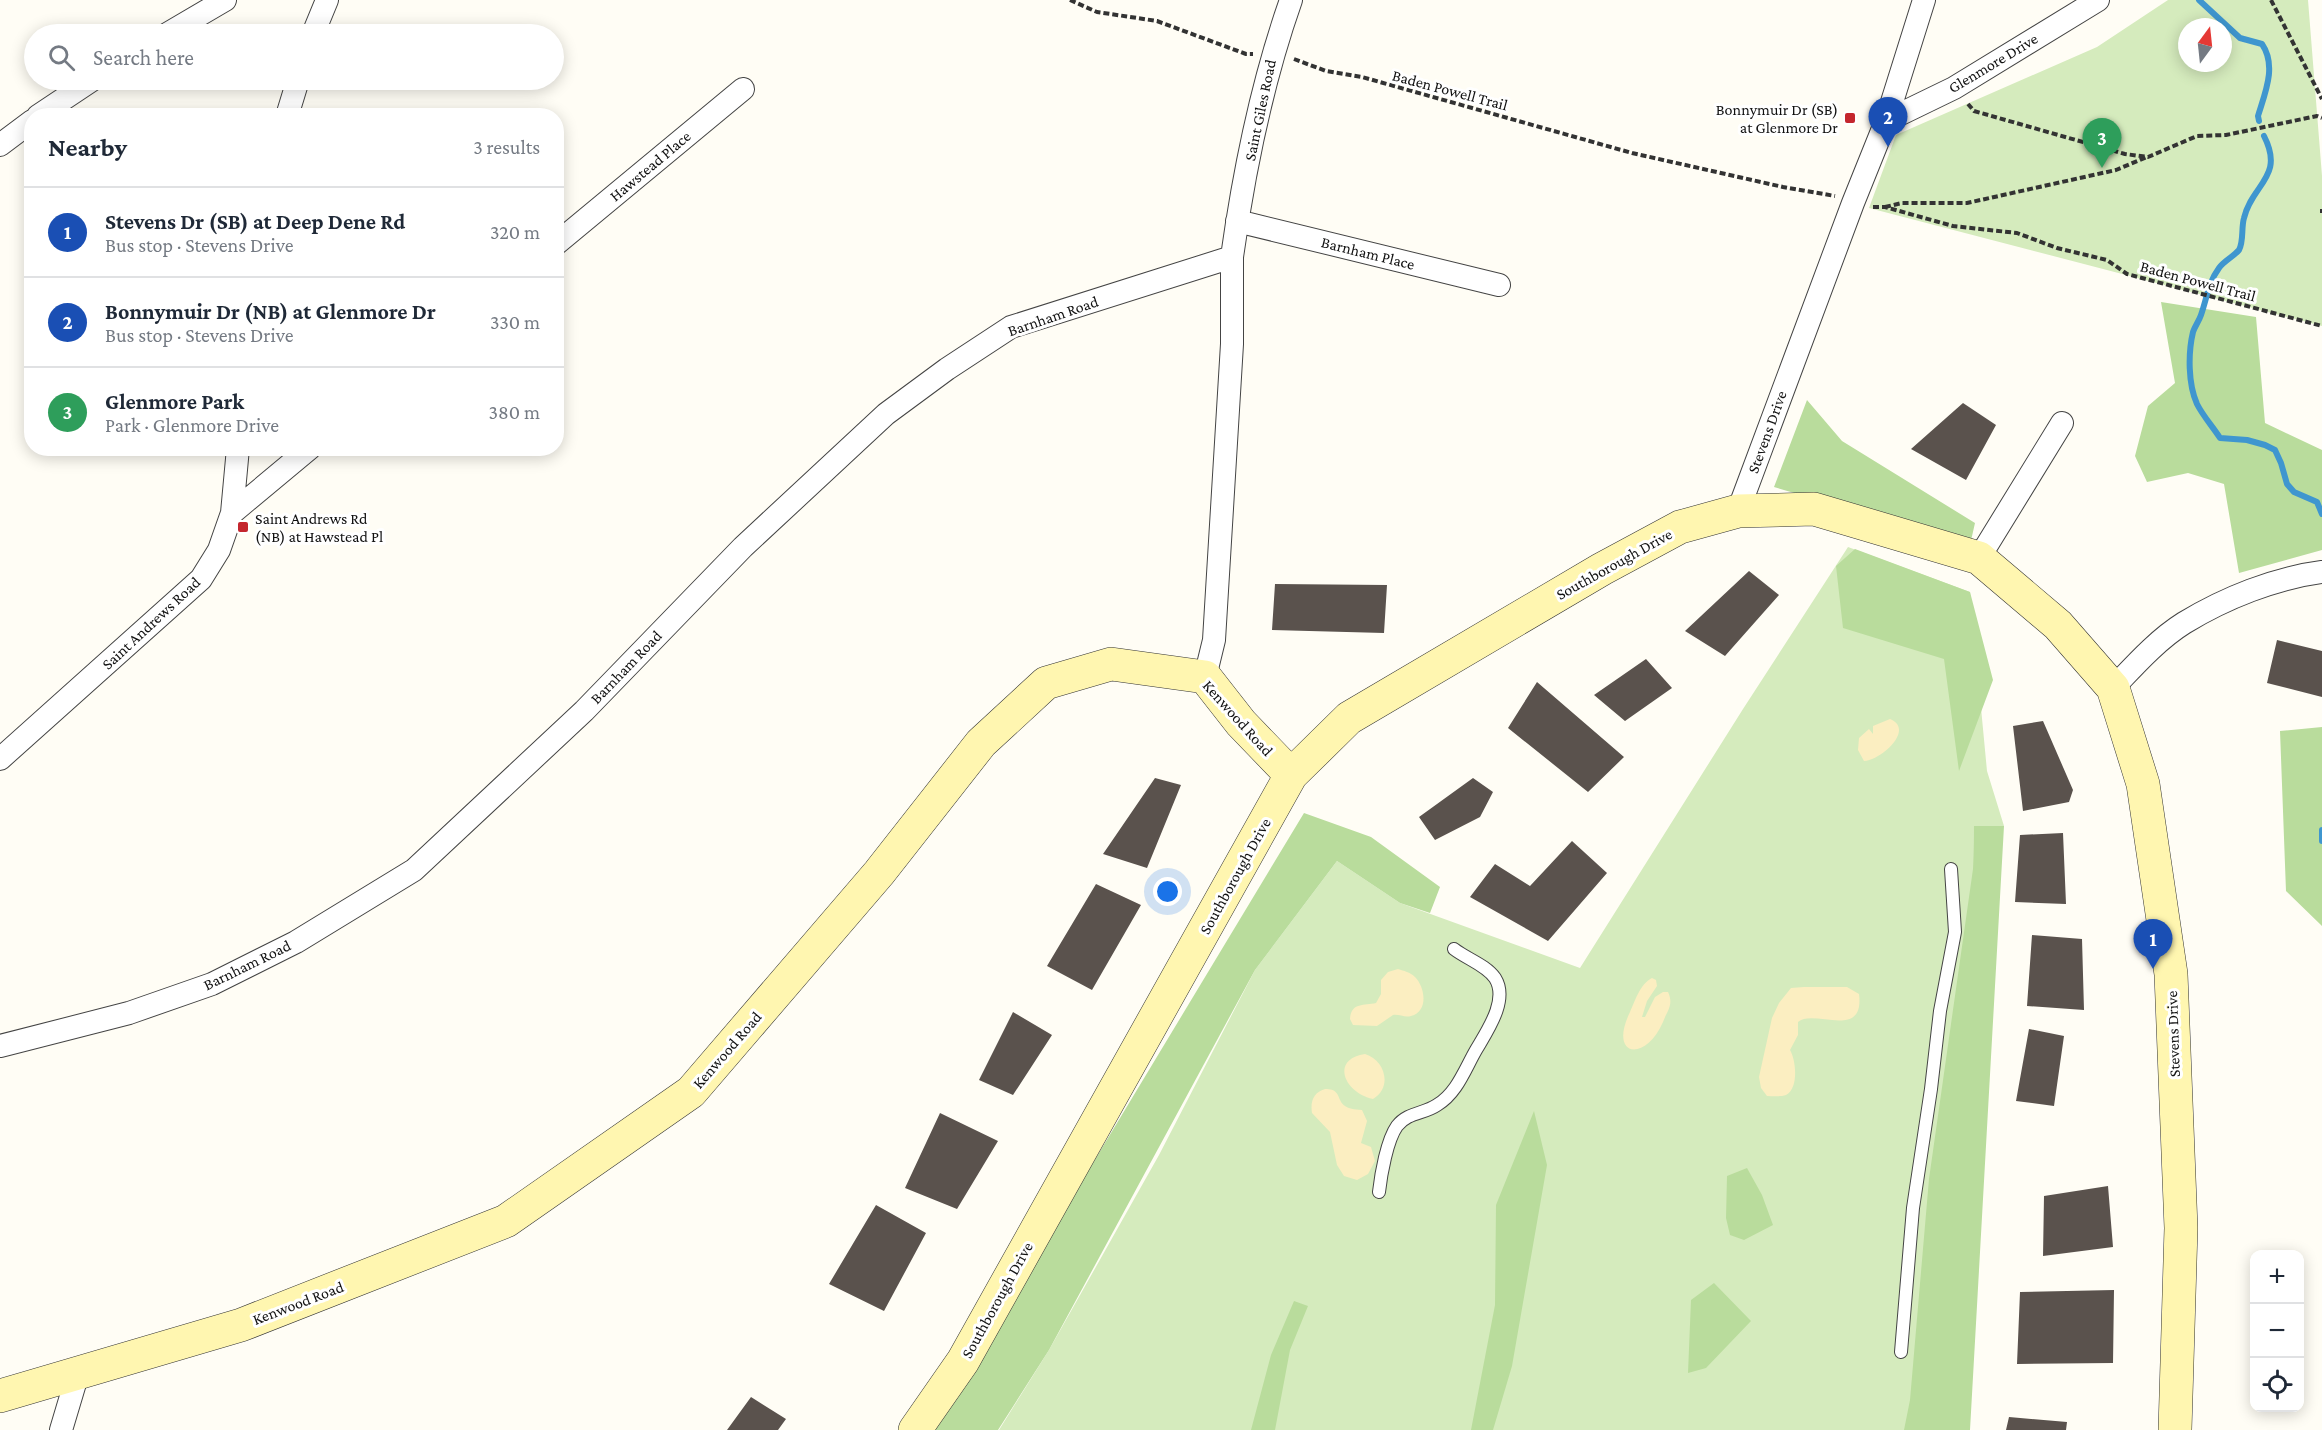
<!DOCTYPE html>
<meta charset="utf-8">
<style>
body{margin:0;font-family:"Crimson Pro",serif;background:#f2f2f3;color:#1f2937}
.controls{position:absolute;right:18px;bottom:18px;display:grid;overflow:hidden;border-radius:12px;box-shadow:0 3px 15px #0003}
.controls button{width:54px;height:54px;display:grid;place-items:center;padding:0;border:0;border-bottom:2px solid #e0e1e3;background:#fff;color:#1f2937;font:30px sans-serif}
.compass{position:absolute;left:2178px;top:18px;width:54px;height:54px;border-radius:50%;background:#fff;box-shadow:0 3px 15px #0003;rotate:15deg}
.you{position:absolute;left:1168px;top:892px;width:21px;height:21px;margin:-15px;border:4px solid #fff;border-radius:50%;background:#1a73e8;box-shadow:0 0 0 9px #1a73e833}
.badge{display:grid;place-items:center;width:39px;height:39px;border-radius:50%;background:#c4262e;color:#fff;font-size:20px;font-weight:700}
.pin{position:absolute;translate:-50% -50px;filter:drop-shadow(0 2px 3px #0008)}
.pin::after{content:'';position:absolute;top:32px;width:21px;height:18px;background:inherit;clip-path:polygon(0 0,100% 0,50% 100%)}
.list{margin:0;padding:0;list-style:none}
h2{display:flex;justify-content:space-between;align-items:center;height:78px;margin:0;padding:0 24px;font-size:26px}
h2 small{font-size:20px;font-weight:400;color:#747a83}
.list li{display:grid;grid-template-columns:39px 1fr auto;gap:18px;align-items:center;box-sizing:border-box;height:90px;padding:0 24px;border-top:2px solid #e0e1e3}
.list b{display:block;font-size:22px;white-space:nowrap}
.list p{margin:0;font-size:20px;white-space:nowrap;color:#747a83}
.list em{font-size:20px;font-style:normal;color:#747a83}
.icon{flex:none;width:33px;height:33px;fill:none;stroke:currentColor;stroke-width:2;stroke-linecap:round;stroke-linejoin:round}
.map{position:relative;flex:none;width:2322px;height:1430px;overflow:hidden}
.search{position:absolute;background:#fff;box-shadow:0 3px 15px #0003;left:24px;top:24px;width:540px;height:66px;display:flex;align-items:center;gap:15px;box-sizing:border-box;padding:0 21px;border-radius:33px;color:#747a83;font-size:22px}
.panel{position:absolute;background:#fff;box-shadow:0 3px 15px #0003;left:24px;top:108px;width:540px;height:348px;border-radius:24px}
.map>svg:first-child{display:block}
.green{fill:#d5ebbd;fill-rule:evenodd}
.forest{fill:#b9dc9c}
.sand{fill:#fbeec1}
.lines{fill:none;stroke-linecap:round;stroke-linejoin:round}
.stream{stroke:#3f96cf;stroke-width:6}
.building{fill:#5a524d}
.lane-casing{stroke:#444;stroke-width:14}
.street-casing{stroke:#444;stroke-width:24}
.secondary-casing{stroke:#333;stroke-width:34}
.path{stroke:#333;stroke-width:4;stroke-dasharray:6 3;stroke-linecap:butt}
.lane{stroke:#fff;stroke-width:12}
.street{stroke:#fff;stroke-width:22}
.secondary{stroke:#fff6b0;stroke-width:33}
.poi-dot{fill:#c4262e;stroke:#fff;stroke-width:2}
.labels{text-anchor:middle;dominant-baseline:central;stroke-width:6;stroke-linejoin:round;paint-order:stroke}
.street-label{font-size:16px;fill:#111;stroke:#fff}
.poi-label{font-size:16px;fill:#111;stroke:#fff;text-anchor:end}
</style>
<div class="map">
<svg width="2322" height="1430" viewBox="0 0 2322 1430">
<rect width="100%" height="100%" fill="#fffdf5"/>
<path class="green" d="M2168,0H2308L2322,176V326L1869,208L1896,135L2097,47ZM2187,27H2223V63H2187Z
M1848,547L1970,592L1987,771L2004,826L1974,827L1972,946L1915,1430H999L1049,1350L1159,1155L1255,970L1337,861L1400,903L1580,968L1743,709Z"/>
<path class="forest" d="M2161,302L2256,317L2265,423L2322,450V550L2239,573L2224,484L2188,473L2147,482L2135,456L2148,406L2175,383Z
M1807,400L1842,441L1975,523L1970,545L1774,487Z
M1855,549L1970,592L1993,680L1959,771L1944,659L1843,628L1836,566Z
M2322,727V926L2286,891L2280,731Z
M1304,813L1371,837L1440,887L1430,913L1400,903L1337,861L1255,970L1049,1350L998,1430H911L1079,1186Z
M1974,826H2004L1970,1430H1904L1910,1400L1929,1179L1973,869Z
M1534,1111L1547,1165L1512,1366L1493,1430H1471L1495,1305L1496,1205Z
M1747,1168L1762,1195L1773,1225L1744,1240L1730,1235L1726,1218L1727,1176Z
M1714,1283L1751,1321L1706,1368L1688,1373L1691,1300Z
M1294,1301L1308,1306L1290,1350L1275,1430H1251L1271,1355Z"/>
<path class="sand" d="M1890,719C1915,729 1882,760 1864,761L1858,750L1859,738L1869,729L1873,734V726Z
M1398,969C1404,971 1410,972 1415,977C1425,987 1429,1011 1411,1016C1405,1018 1399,1014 1393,1015L1377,1026L1353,1025L1350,1019C1351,1002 1364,1006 1376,1003L1381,994V980L1388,972Z
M1652,978L1656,980L1657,986L1647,1001L1642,1017H1645L1655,997L1663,992H1668C1674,1005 1667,1011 1663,1022C1645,1063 1608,1057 1630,1012C1635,1001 1640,984 1652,978Z
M1804,987H1847L1859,994C1865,1041 1813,1008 1798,1022V1035L1790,1050C1796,1060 1799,1088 1786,1095C1780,1097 1773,1096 1767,1096L1761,1088L1759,1077L1772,1018L1779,1003L1791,988Z
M1365,1054C1385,1060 1393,1087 1373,1099C1344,1093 1330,1059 1365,1054Z
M1325,1089C1348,1089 1329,1109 1362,1110L1367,1121L1361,1143L1371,1147L1375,1161L1368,1174L1357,1180L1344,1176L1337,1165L1330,1132L1312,1113C1310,1101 1314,1092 1325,1089Z"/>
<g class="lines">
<path class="stream" d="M2199,0L2240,38L2262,44C2277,66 2265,93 2258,116L2259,121
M2264,136C2285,177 2252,184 2244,218C2241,228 2244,241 2239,250C2233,257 2224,261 2219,268C2208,283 2207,298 2201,315C2199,321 2195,326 2193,332C2188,353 2188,384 2197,404C2203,416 2213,427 2220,438L2247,440L2265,445L2275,450L2281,463L2287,484L2294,492L2317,502L2322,514
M2322,830V841"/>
</g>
<path class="building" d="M1963,403L1996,425L1966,480L1911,449Z
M1749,571L1779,595L1725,656L1685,631Z
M1275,584L1387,585L1384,633L1272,630Z
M2277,640L2322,651V697L2267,683Z
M1646,659L1672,688L1625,721L1594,695Z
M1537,682L1624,757L1588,792L1508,728Z
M2043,721L2073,790L2069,802L2023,811L2013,726Z
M1155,778L1181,785L1147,868L1103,854Z
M1473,778L1493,792L1480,817L1435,840L1419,817Z
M2063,833L2066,904L2015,902L2020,835Z
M1572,841L1607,873L1548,941L1470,897L1495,864L1530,886Z
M1096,884L1141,905L1092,990L1047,966Z
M2032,935L2082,939L2084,1010L2027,1006Z
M1013,1012L1052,1035L1013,1095L979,1080Z
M2029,1029L2064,1036L2054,1106L2016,1101Z
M940,1113L998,1141L957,1209L905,1188Z
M2108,1186L2113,1247L2043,1256L2044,1196Z
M876,1205L926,1233L884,1311L829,1284Z
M2114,1290L2113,1363L2017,1364L2020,1292Z
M751,1397L786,1419L778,1430H727Z
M2009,1417L2067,1422L2066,1430H2006Z"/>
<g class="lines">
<defs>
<path id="lane" d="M1379,1192C1381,1174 1387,1140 1397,1126C1408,1112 1424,1114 1437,1105C1457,1093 1465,1069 1476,1050C1487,1031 1509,1000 1495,978C1486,965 1467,959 1454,949
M1901,1352L1913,1208L1931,1089L1940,1011L1955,932L1951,869"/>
<path id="street" d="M167,34L225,0
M313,34L327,0
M38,116L92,80
M287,116L298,80
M1886,121L1954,88L2098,0
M0,145L32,121
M1237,221L1499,285
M556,244L743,89
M1232,257C1244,171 1262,82 1291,0
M1738,511L1853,203L1886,121L1924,0
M232,513L310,448
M1979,558L2062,423
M2113,688C2134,666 2157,640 2184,623C2225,598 2275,578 2322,572
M0,759L201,579L219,550L232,513L238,448
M0,1046L129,1013L212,984L296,942L414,870L584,711L743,547L886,414L947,369L1011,327L1232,257V344L1214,640L1205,677
M61,1430L78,1373"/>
<path id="secondary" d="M0,1396L241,1325L506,1221L691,1092L879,873L981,743L1046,683L1111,664L1205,677L1241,723L1291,775
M915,1430L963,1361L1291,775L1349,718L1602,569L1680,527L1738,511L1814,509L1979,558L2058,625L2113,688L2143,784L2171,974L2181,1228L2175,1430"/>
</defs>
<use href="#lane" class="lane-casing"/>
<use href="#street" class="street-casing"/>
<use href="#secondary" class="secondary-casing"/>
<path class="path" d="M1070,0L1097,12L1157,21L1246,54H1253
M2271,0L2322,99
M1294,59L1326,71L1362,77L1632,153L1783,187L1835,196
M1968,104L1974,111L2125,154L2148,157L2197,136L2226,135L2317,116L2322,118
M1873,207H1885L1953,226L2017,233L2057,248L2107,260L2127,274L2322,326
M1885,207L1902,203H1967L2116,170L2147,157
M2322,209V213"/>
<use href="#lane" class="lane"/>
<use href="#street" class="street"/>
<use href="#secondary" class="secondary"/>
</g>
<g class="poi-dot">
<rect x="1844" y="112" width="12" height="12" rx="3"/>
<rect x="237" y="521" width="12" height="12" rx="3"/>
</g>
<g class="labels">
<g class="street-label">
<text transform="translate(1993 63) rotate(-31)">Glenmore Drive</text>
<text transform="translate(1450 90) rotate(15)">Baden Powell Trail</text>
<text transform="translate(1260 110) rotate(-78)">Saint Giles Road</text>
<text transform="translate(650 166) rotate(-40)">Hawstead Place</text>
<text transform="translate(1368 253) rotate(14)">Barnham Place</text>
<text transform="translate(2198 281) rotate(15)">Baden Powell Trail</text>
<text transform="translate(1053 316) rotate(-19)">Barnham Road</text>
<text transform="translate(1767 432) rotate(-70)">Stevens Drive</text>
<text transform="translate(1614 564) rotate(-29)">Southborough Drive</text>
<text transform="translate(151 623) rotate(-43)">Saint Andrews Road</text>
<text transform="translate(626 667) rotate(-46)">Barnham Road</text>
<text transform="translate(1238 718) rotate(48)">Kenwood Road</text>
<text transform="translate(1235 876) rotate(-61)">Southborough Drive</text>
<text transform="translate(247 965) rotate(-26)">Barnham Road</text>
<text transform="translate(2173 1034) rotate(-92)">Stevens Drive</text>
<text transform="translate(727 1050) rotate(-49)">Kenwood Road</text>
<text transform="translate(997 1300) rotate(-61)">Southborough Drive</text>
<text transform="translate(298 1303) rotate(-21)">Kenwood Road</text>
</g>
<g class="poi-label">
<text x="1838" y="109">Bonnymuir Dr (SB)<tspan x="1838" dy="18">at Glenmore Dr</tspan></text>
<text x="255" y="518" text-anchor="start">Saint Andrews Rd<tspan x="255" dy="18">(NB) at Hawstead Pl</tspan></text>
</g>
</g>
</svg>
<div class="controls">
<button>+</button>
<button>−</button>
<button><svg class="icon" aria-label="locate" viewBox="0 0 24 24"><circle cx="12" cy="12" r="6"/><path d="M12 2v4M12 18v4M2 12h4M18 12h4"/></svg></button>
</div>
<svg class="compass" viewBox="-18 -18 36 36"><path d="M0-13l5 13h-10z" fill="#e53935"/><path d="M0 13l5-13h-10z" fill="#747a83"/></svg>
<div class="you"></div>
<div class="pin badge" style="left:2153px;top:969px;background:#1a4fb4">1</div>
<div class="pin badge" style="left:1888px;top:147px;background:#1a4fb4">2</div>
<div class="pin badge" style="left:2102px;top:168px;background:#2e9e5b">3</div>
<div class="search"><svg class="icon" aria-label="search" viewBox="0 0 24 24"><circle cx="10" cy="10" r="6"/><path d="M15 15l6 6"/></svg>Search here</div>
<section class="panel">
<h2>Nearby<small>3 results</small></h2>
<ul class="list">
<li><span class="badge" style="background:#1a4fb4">1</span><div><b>Stevens Dr (SB) at Deep Dene Rd</b><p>Bus stop · Stevens Drive</p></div><em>320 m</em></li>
<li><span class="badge" style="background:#1a4fb4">2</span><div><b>Bonnymuir Dr (NB) at Glenmore Dr</b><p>Bus stop · Stevens Drive</p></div><em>330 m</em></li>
<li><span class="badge" style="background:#2e9e5b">3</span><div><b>Glenmore Park</b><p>Park · Glenmore Drive</p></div><em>380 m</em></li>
</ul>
</section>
</div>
